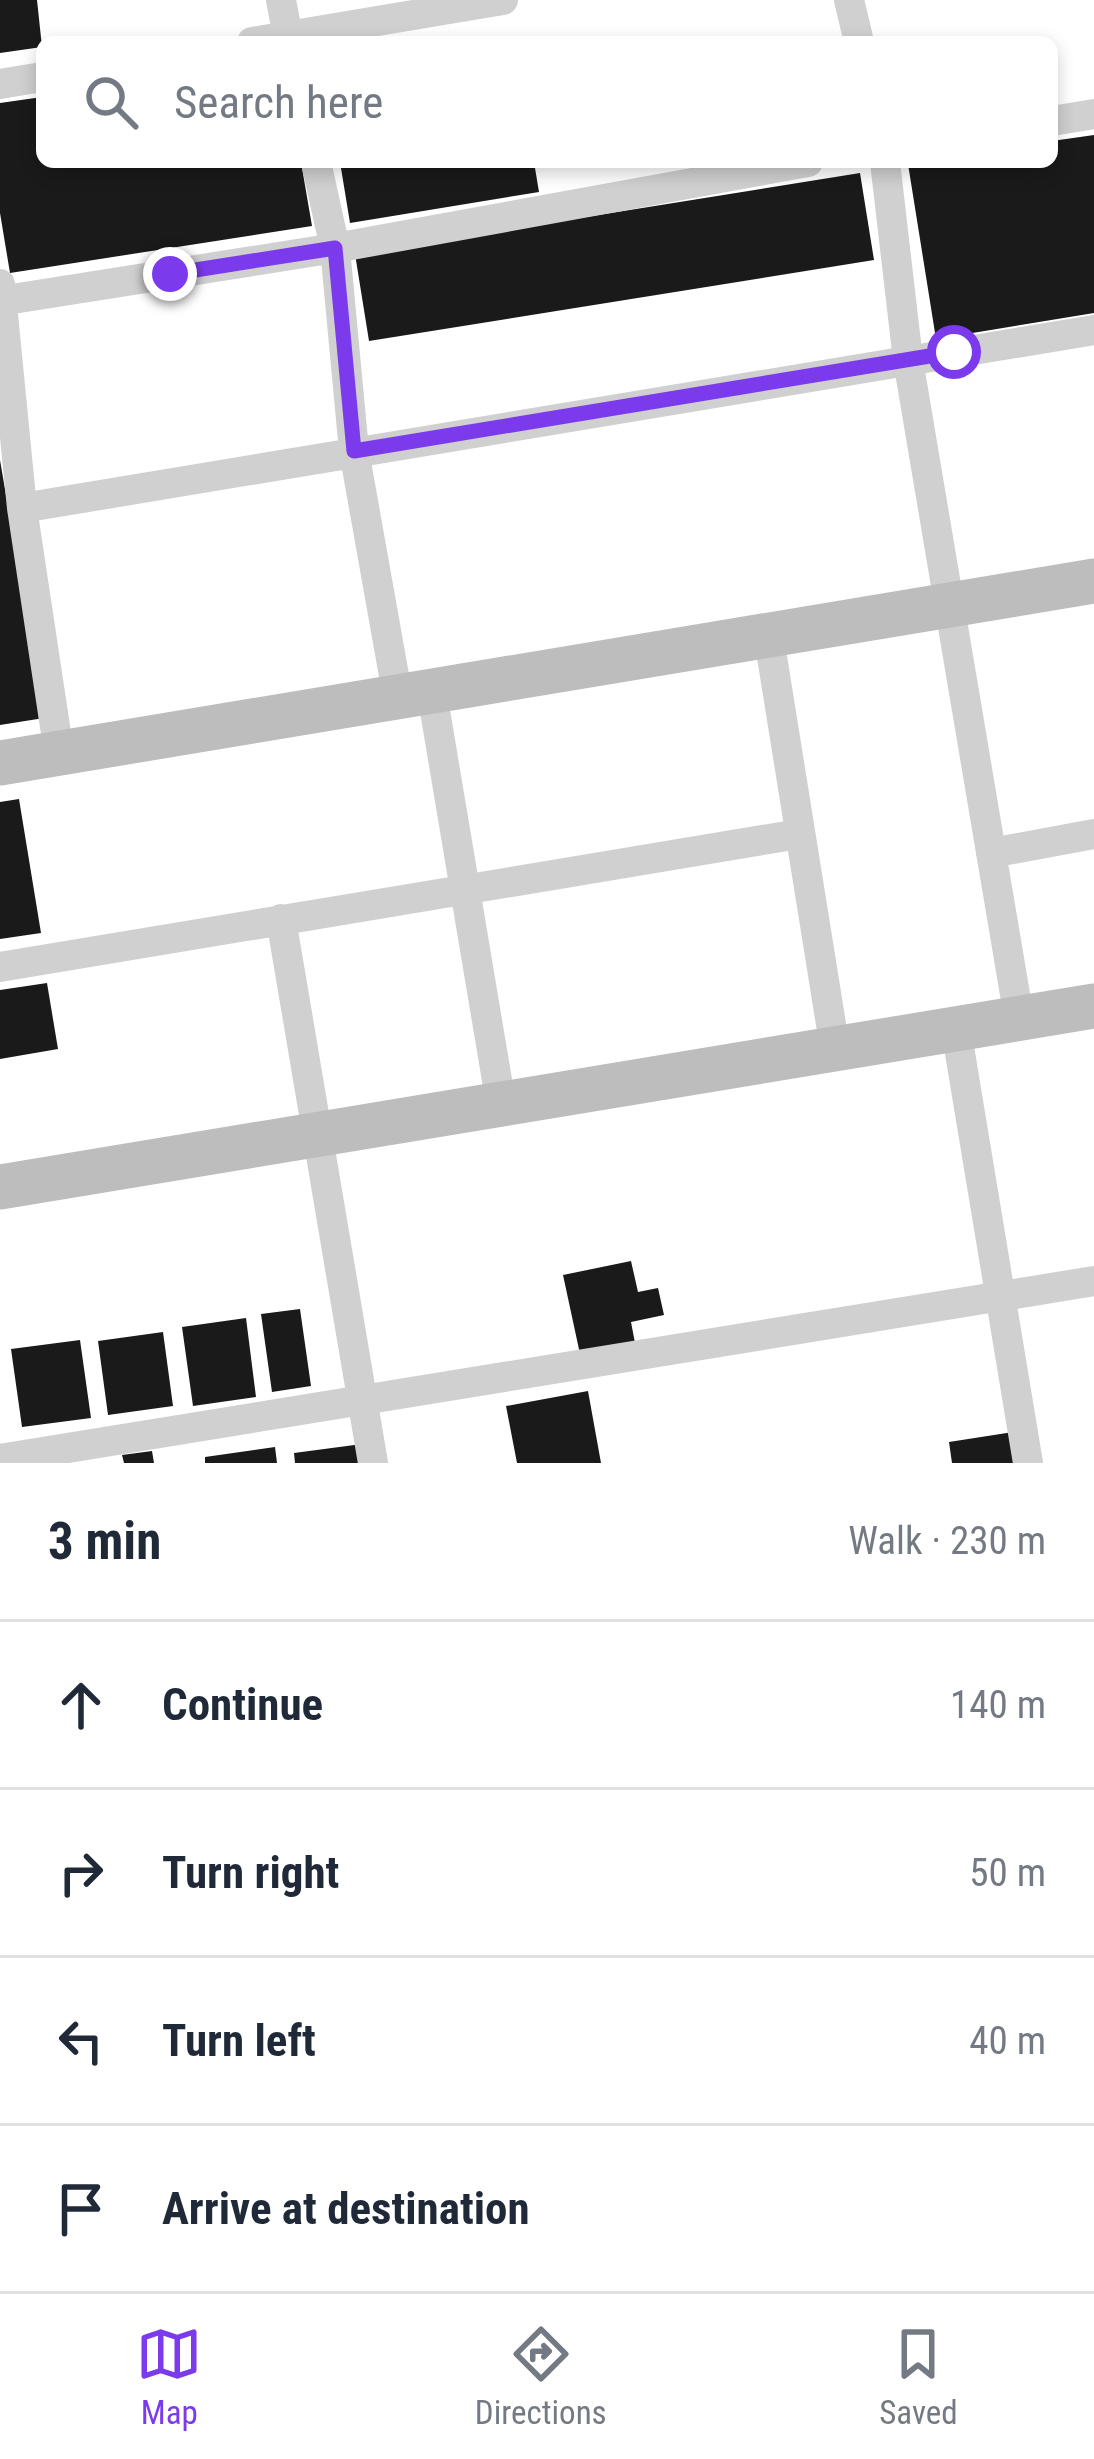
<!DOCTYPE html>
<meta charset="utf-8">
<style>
body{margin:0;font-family:"Roboto Condensed",sans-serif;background:#f2f2f3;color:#1f2937}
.stop{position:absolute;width:36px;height:36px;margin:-27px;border:9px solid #7c3aed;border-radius:50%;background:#fff}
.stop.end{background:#7c3aed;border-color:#fff;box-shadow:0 3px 12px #0008}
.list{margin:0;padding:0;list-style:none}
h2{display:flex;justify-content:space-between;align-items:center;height:156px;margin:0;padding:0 48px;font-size:51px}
h2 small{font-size:39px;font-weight:400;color:#747a83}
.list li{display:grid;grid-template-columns:78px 1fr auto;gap:36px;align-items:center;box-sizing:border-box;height:168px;padding:0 48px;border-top:3px solid #e0e1e3}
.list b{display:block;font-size:45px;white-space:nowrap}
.list em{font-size:39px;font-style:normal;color:#747a83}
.icon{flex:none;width:66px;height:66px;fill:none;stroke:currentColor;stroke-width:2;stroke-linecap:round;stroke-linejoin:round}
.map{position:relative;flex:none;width:1094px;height:1463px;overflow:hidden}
.search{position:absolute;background:#fff;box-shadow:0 6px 18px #0003;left:36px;right:36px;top:36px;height:132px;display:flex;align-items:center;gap:30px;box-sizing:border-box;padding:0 42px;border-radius:18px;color:#747a83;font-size:45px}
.sheet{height:828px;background:#fff}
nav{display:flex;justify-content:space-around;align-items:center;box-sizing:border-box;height:168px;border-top:3px solid #e0e1e3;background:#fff;font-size:33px;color:#747a83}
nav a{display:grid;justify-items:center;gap:6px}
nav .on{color:#7c3aed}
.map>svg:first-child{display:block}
.building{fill:#1a1a1a}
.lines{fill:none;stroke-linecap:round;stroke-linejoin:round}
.street{stroke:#d0d0d0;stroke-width:30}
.secondary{stroke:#bdbdbd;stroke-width:45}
.route{stroke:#7c3aed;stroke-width:15}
</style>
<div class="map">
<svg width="1094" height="1463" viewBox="0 0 1094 1463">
<rect width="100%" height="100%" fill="#fff"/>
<path class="building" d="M0,0H37L42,47L0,53Z
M42,97V162H301L312,226L10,273L0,213V103Z
M1094,135V313L936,339L908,164L1052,162V141Z
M340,162H534L539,192L350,223Z
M860,173L874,260L369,341L355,254Z
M0,460L44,718L0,725Z
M19,799L41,933L0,939V802Z
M47,983L58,1049L0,1059V990Z
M631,1261L638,1292L658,1288L664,1315L631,1322L635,1343L580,1354L563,1275Z
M300,1309L311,1386L272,1392L261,1314Z
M246,1318L256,1397L193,1406L182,1327Z
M163,1332L173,1406L108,1415L98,1341Z
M80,1340L91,1418L22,1427L11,1349Z
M588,1391L601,1463H517L506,1406Z
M1020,1431L1025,1463H952L949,1442Z
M362,1444L364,1463H295L294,1453Z
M275,1447L277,1463H205V1457Z
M152,1451L154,1463H124L122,1455Z"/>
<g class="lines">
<path class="street" d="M281,0L289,42
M849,0L859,42
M252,42L503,0
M0,84L42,77
M1052,121L1094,114
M316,162L335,248L354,451L398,698
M885,162L908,360L1019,1018
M0,284L22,508L59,753
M0,301L335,248L808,162
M22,508L1094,330
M768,632L835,1049
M432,693L501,1104
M991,853L1094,834
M281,919L373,1463
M0,967L799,834
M956,1029L1028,1463
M0,1459L1094,1281"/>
<path class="secondary" d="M0,763C364,700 729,642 1094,581
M0,1187L1094,1006"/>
</g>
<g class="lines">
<path class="route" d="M170,274L335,248L354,451L954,352"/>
</g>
</svg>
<div class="stop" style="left:954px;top:352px"></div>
<div class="stop end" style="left:170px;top:274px"></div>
<div class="search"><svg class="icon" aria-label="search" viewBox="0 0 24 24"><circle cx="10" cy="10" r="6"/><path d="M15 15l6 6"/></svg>Search here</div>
</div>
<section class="sheet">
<h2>3 min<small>Walk · 230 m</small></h2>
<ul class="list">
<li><svg class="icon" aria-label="ahead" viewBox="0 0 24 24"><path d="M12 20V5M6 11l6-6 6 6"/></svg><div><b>Continue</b></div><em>140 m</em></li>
<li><svg class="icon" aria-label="right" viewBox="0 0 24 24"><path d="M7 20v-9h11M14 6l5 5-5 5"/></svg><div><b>Turn right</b></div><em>50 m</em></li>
<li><svg class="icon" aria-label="left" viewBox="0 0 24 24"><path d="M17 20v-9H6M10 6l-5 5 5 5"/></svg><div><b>Turn left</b></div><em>40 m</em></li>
<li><svg class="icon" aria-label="arrive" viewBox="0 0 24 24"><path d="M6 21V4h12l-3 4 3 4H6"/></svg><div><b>Arrive at destination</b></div></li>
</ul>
</section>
<nav>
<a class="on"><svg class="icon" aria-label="map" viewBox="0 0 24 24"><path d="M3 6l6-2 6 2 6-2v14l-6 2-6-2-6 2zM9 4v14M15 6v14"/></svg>Map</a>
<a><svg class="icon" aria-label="directions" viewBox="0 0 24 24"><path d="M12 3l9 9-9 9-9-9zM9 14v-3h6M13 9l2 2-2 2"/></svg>Directions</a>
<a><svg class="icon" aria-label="saved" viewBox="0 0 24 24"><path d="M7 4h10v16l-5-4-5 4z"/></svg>Saved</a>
</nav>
